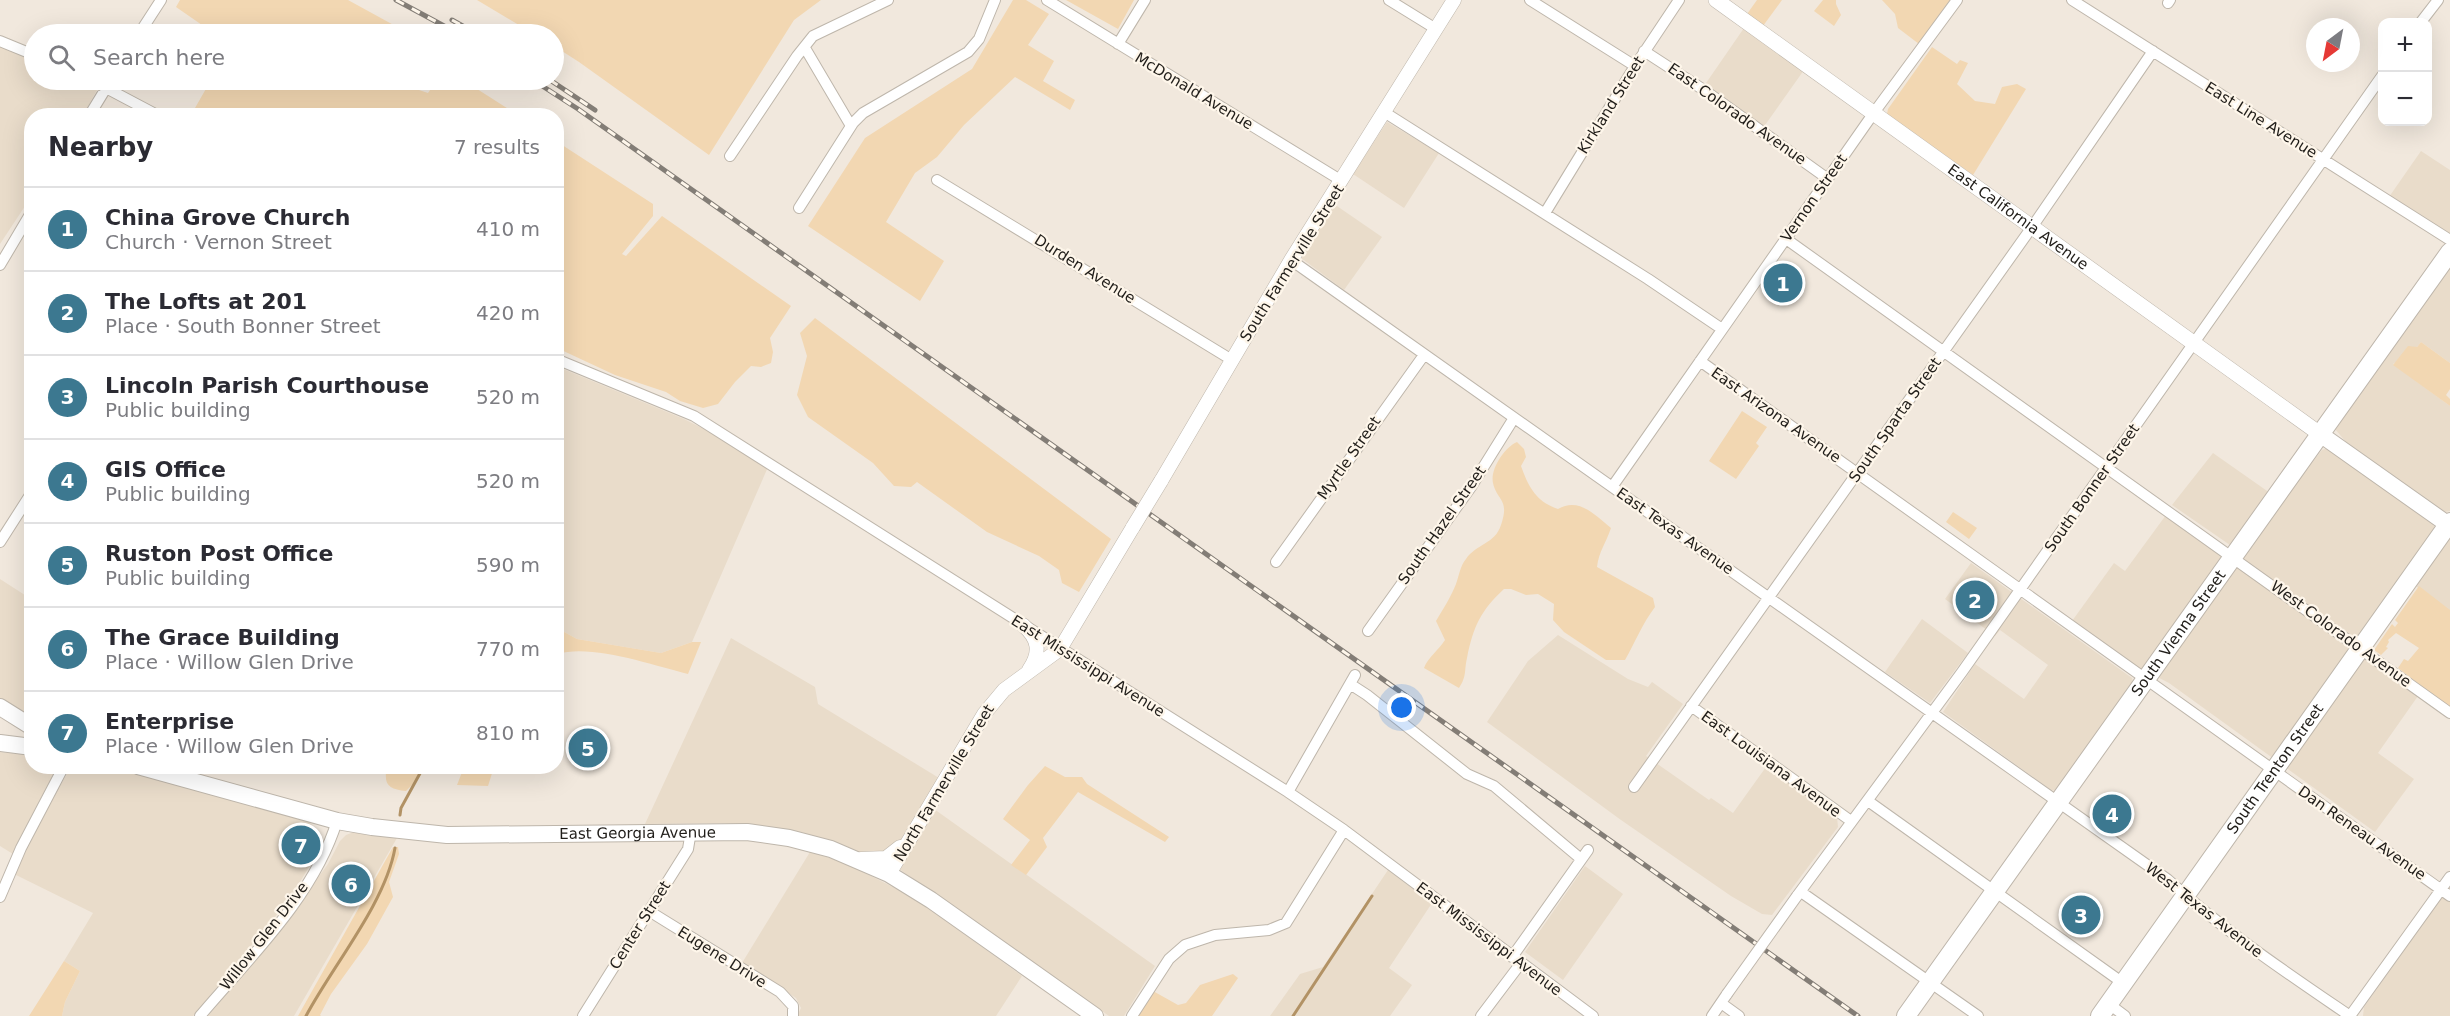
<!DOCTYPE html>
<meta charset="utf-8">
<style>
body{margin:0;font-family:"DejaVu Sans",sans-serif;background:#f2f2f3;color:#2b2b33}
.controls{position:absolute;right:18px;top:18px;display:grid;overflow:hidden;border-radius:12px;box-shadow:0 6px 24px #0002}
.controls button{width:54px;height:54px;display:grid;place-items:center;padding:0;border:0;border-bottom:2px solid #e1e1e2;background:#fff;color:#2b2b33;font:30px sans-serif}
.compass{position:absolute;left:2306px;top:18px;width:54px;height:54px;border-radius:50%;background:#fff;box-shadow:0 6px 24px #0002;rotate:212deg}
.you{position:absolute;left:1402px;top:708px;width:21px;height:21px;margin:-15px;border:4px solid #fff;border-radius:50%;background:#1a73e8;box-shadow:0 0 0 9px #1a73e833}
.badge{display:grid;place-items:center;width:39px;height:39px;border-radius:50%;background:#3c7890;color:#fff;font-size:20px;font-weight:700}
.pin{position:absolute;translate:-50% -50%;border:3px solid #fff;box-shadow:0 2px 6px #0006}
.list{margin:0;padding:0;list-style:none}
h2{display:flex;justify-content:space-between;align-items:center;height:78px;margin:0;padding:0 24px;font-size:26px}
h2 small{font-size:20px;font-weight:400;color:#7c7c81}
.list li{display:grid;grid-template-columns:39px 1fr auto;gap:18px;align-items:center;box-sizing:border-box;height:84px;padding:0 24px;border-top:2px solid #e1e1e2}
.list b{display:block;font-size:22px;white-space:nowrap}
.list p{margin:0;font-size:20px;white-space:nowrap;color:#7c7c81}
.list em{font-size:20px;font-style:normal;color:#7c7c81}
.icon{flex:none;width:33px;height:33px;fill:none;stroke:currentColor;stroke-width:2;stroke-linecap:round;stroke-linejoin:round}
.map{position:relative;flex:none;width:2450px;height:1016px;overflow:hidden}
.search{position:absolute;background:#fff;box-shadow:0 6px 24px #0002;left:24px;top:24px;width:540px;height:66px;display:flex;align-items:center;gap:15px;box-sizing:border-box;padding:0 21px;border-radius:33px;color:#7c7c81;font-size:22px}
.panel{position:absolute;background:#fff;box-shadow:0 6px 24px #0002;left:24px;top:108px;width:540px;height:666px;border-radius:24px}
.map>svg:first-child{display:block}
.built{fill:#e9dcca}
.green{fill:#f2d7b2}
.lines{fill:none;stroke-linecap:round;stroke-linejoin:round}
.stream{stroke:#b29265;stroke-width:3}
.minor-casing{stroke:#beb6ab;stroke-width:12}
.tertiary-casing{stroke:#beb6ab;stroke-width:15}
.secondary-casing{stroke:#beb6ab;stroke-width:16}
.primary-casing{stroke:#beb6ab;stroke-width:18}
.trunk-casing{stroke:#beb6ab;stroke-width:20}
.minor{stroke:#fff;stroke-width:10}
.tertiary{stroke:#fff;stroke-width:14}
.secondary{stroke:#fff;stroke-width:15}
.primary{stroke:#fff;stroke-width:16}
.trunk{stroke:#fff;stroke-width:18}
.rail-casing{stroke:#837d76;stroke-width:5}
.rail{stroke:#fef6ea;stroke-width:3;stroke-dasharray:9;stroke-linecap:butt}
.minor-bridge-casing{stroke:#beb6ab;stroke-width:12;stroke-linecap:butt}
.tertiary-bridge-casing{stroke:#beb6ab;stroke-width:15;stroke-linecap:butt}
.minor-bridge{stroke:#fff;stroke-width:10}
.tertiary-bridge{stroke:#fff;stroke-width:14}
.labels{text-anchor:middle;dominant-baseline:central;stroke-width:4.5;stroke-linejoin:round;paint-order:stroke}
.street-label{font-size:15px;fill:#201d19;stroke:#fef6ea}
</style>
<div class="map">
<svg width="2450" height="1016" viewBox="0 0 2450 1016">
<rect width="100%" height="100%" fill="#f1e8dd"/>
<path class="built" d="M1744,28L1804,70L1763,128L1704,86Z
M0,45L34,58V80H81L94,85L97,90L83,115L32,116L31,197L0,244Z
M1387,122L1439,153L1404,208L1353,174Z
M2421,151L2450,170V235L2389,197Z
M1334,204L1382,237L1344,290L1301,258Z
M2450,266V363L2421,342L2417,347L2393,364L2450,406V511L2445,512L2346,442L2335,429Z
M556,366L684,419L720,437L768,467L692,642L661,653L577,639L557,628Z
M2328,448L2433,524L2435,528L2364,658L2418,696L2378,753L2414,779L2375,832L2169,683L2138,667L2072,621L2114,563L2125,571L2166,515L2236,567L2298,480L2322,450Z
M2213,453L2270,493L2234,543L2230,545L2172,505Z
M2450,540V612L2413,584L2447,541Z
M1971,563L2132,678L2133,682L2057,791L2051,790L1943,712L1975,664L2024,699L2048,665L2000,630L1995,636L1945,599Z
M0,579L31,599L32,714L28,719L0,702Z
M1922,619L1968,653L1930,703L1885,672Z
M1558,635L1628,679L1648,687L1652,682L1683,704L1646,756L1709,800L1711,798L1733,813L1766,767L1837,817L1838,827L1772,915L1762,914L1731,896L1621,820L1487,722L1528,661Z
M731,638L815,687L818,704L939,778L899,843L889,851L869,855L801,832L757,825L723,823L645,824Z
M0,752L31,755L32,766L57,767L13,854L0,846Z
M71,767H111L145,775L307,820L319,832L320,840L317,854L289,900L193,1016H62L65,1002L80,971L64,961L93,913L14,874L33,833Z
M934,809L1155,966L1124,1016H1109L902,871L900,869Z
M354,832L397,838L294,1016H208L272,940L328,864L340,841L346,835Z
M810,852L843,862L897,889L931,910L1022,976L996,1016H797L801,1008L796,998L742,963Z
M1585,866L1623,894L1563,980L1525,952Z
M1388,870L1432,903L1389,968L1412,985L1390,1016H1270L1300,974L1323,967Z
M2450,886V1016H2363L2364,1007Z"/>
<path class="green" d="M180,0H348L410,34H215L176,7Z
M477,0H821L794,20L709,155L579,62L554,46V34H534Z
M1013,0H1026L1049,14L1028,45L1054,61L1043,81L1075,100L1070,110L1015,77L964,125L937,157L915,173L886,222L944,261L920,301L808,226L865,138L972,69Z
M1066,0H1134L1118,29Z
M1757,0H1782L1763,26L1747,14Z
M1823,0H1836V4L1841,15L1834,26L1814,11Z
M1882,0H1950L1919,44L1898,28L1895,14Z
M1932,47L1957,64L1960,60L1968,63L1957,84L1975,101L1995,104L2002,87L2017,84L2026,89L1973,175L1887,114L1888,109Z
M211,80H424L419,90L428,93L437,80H463L518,115H191Z
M556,141L653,204V216L622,254L626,256L662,216L791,306L770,338L773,352L771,363L761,367L751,366L735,382L718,404L703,408L680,401L666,392L615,375L557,348Z
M815,318L1111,539L1079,592L1062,583L1059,570L1039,556L987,532L917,482L911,487L894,486L873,463L808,417L797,395L807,356L800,333Z
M2421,342L2450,363V389L2446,395L2450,399V406L2393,365L2408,346L2417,347Z
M1742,411L1767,427L1756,443L1759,446L1736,479L1709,461Z
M1517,442L1524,449L1526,457L1521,466C1528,486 1536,502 1558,509C1579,497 1595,515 1611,528C1606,543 1599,551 1597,567L1653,598L1655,607C1642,624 1636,641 1625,660H1606L1564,632L1553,620L1554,604L1538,594L1526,595L1511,589H1504C1481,610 1473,627 1467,658C1464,671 1467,676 1459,688L1424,668C1428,657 1439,650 1445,640L1436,621C1443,609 1451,597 1456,584C1459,576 1460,566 1466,559C1476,544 1495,544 1501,525C1510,499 1497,501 1493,483C1490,469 1505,447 1517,442Z
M1953,512L1977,528L1969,539L1946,522Z
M2419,586L2450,610V708L2398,668L2404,659L2408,661L2419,648L2396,633L2388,640L2389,642L2386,647L2388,648L2381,655L2374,650L2392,624L2395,627L2398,623L2395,620Z
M557,628L577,639L661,653L692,642H701L688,674C651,665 593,644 557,654Z
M1045,766L1065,777H1082L1087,784L1169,837L1165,842L1078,792L1043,838L1047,847L1026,875L1011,865L1030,840L1003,819L1028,785Z
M387,767V766L426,767L419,778L406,791C389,789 383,785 387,767Z
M464,767V766L494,767L488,786L457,785Z
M393,847H398L399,854L389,882L393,897L367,944L331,994L320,1015L321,1016H298Z
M64,961L80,971L65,1002L62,1016H29Z
M1233,974L1238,978L1212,1016H1138L1153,991L1178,1005L1186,1003L1200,985Z"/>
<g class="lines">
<path class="stream" d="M400,815L401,808L424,766
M306,1016C333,965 385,904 395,848
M1293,1016L1372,896"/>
<defs>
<path id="minor" d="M1047,0L1342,181
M1389,0L1436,29
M1530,0L1635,66
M2072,0L2450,240
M2168,3L2170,0
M2421,22L2438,0
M139,34L161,0
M0,41L34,55
M1118,44L1145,0
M805,48L851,126
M1644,51L1707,92L1828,179
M91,80L159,116
M1384,112L1648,279L1722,329
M89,116L111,80
M730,156L797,56L813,36L888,0
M937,180L1232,360
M799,208L853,123L863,113L968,52L979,39L995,0
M1545,213L1635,66L1679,0
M1786,239L2450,713
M1291,260L2167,879C2224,931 2287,973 2350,1016
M0,265L32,211
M556,359L694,416L1288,792L1344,830L1593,1016
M1700,361L2450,896
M1612,487L1873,114L1957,0
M0,542L32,492
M1276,562L1424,355
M1368,631L1471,487L1514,418
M1350,684L1367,695L1467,774L1494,786L1581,859
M1691,706L1851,821
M1634,787L2032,227L2153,51
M1288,792L1355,675
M1868,801L2123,983
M1801,892L1978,1016
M1797,896L1962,672L2382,76
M0,897L21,848L64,766
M649,911L780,992L793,1006V1016
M1512,957L1588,850
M1721,1003L1739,1016
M2109,1004L2125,1016
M200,1016C250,957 314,896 337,821
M583,1016L688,849L691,831
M1132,1016L1169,959L1185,945L1215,935L1269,930L1286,923L1344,830
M1481,1016L1521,963
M1712,1016L1727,994
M2350,1016L2450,877"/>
<path id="tertiary" d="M1161,481L1291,260L1454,0
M1023,625C1039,639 1041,652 1029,670
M861,859L886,858L900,847
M889,874L984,714L1004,690L1060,649L1133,527"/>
<g id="secondary">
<path id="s1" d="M1716,0L2320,434"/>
</g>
<g id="primary">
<path d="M2320,434L2450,526"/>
<path d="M0,707L32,727"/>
<path d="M0,743L32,747"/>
<path id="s2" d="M138,766L337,821L372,827L447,835L747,832L789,838L831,849L889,874L931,900L1095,1016"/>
</g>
<g id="trunk">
<path id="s3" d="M1906,1016L2450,252"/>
<path id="s4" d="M2100,1016L2450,522"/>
</g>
</defs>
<use href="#minor" class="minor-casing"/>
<use href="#tertiary" class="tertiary-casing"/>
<use href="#secondary" class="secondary-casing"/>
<use href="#primary" class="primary-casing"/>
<use href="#trunk" class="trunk-casing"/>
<use href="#minor" class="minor"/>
<use href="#tertiary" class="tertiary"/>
<use href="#secondary" class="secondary"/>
<use href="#primary" class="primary"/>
<use href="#trunk" class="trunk"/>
<defs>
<path id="rail" d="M396,0L459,34
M452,20L477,34
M533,80L578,109L1858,1016
M550,80L595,110"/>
</defs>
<use href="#rail" class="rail-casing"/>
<use href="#rail" class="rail"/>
<defs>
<path id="minor-bridge" d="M1727,994L1797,896"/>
<path id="tertiary-bridge" d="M1133,527L1161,481"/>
</defs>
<use href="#minor-bridge" class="minor-bridge-casing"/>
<use href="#tertiary-bridge" class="tertiary-bridge-casing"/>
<use href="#minor-bridge" class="minor-bridge"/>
<use href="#tertiary-bridge" class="tertiary-bridge"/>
</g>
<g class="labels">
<g class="street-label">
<text transform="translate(1194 91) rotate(31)">McDonald Avenue</text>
<text transform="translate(1611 105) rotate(-58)">Kirkland Street</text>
<text transform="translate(1737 114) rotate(35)">East Colorado Avenue</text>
<text transform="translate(2261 120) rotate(32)">East Line Avenue</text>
<text transform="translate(1814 198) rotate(-55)">Vernon Street</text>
<text stroke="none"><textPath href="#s1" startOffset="372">East California Avenue</textPath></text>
<text transform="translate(1292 263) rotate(-58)">South Farmerville Street</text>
<text transform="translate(1085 269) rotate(32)">Durden Avenue</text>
<text transform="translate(1776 415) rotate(35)">East Arizona Avenue</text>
<text transform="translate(1895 420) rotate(-55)">South Sparta Street</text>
<text transform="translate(1349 458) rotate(-55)">Myrtle Street</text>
<text transform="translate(2092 488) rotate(-55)">South Bonner Street</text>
<text transform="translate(1442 525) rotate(-55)">South Hazel Street</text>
<text transform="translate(1675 531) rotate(35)">East Texas Avenue</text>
<text stroke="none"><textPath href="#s3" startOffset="470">South Vienna Street</textPath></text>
<text transform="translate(2341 634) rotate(36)">West Colorado Avenue</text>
<text transform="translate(1088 666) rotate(32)">East Mississippi Avenue</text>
<text transform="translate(1771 764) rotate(36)">East Louisiana Avenue</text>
<text stroke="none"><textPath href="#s4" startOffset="303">South Trenton Street</textPath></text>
<text transform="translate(944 783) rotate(-59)">North Farmerville Street</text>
<text stroke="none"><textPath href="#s2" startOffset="508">East Georgia Avenue</textPath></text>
<text transform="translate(2362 833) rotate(35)">Dan Reneau Avenue</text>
<text transform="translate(2204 910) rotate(38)">West Texas Avenue</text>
<text transform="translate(640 925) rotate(-58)">Center Street</text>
<text transform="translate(264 936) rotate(-52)">Willow Glen Drive</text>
<text transform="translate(1489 939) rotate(37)">East Mississippi Avenue</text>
<text transform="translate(722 957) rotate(32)">Eugene Drive</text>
</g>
</g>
</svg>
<div class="controls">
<button>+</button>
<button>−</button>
</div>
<svg class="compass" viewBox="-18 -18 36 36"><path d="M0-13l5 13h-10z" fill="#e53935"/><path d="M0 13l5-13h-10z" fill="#7c7c81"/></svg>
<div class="you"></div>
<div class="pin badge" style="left:1783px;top:283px">1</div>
<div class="pin badge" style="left:1975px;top:600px">2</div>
<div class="pin badge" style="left:2081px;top:915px">3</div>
<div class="pin badge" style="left:2112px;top:814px">4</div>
<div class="pin badge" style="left:588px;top:748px">5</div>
<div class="pin badge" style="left:351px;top:884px">6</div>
<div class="pin badge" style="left:301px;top:845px">7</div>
<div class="search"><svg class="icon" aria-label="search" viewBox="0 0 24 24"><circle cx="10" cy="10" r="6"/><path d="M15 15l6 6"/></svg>Search here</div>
<section class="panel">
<h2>Nearby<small>7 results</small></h2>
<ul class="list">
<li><span class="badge">1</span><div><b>China Grove Church</b><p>Church · Vernon Street</p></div><em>410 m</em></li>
<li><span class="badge">2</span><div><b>The Lofts at 201</b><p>Place · South Bonner Street</p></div><em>420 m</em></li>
<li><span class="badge">3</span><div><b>Lincoln Parish Courthouse</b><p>Public building</p></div><em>520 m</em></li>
<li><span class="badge">4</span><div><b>GIS Office</b><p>Public building</p></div><em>520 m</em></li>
<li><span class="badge">5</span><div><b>Ruston Post Office</b><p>Public building</p></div><em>590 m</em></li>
<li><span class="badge">6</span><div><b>The Grace Building</b><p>Place · Willow Glen Drive</p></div><em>770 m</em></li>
<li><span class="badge">7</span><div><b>Enterprise</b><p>Place · Willow Glen Drive</p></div><em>810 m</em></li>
</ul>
</section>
</div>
